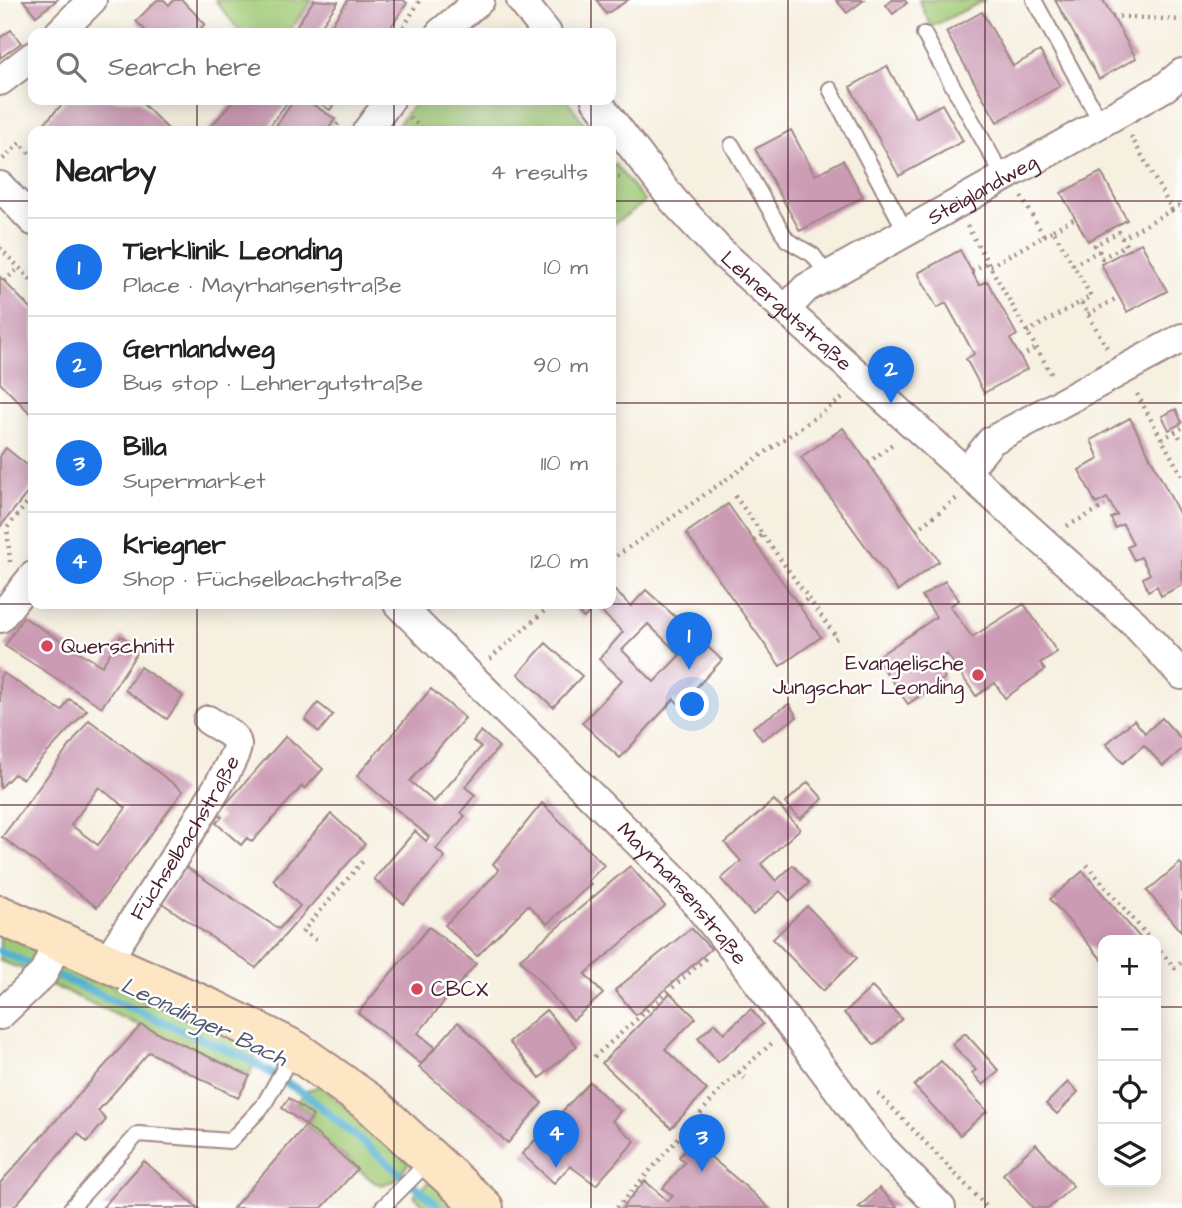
<!DOCTYPE html>
<meta charset="utf-8">
<style>
body{margin:0;font-family:"Architects Daughter",sans-serif;background:#f2f2f2;color:#202124}
.controls{position:absolute;right:21px;bottom:21px;display:grid;overflow:hidden;border-radius:14px;box-shadow:0 4px 18px #0003}
.controls button{width:63px;height:63px;display:grid;place-items:center;padding:0;border:0;border-bottom:2px solid #e0e0e0;background:#fff;color:#202124;font:35px sans-serif}
.you{position:absolute;left:693px;top:705px;width:24px;height:24px;margin:-18px;border:5px solid #fff;border-radius:50%;background:#1a73e8;box-shadow:0 0 0 10px #1a73e833}
.badge{display:grid;place-items:center;width:46px;height:46px;border-radius:50%;background:#1a73e8;color:#fff;font-size:23px;font-weight:700}
.pin{position:absolute;translate:-50% -58px;filter:drop-shadow(0 2px 4px #0008)}
.pin::after{content:'';position:absolute;top:37px;width:24px;height:21px;background:inherit;clip-path:polygon(0 0,100% 0,50% 100%)}
.list{margin:0;padding:0;list-style:none}
h2{display:flex;justify-content:space-between;align-items:center;height:91px;margin:0;padding:0 28px;font-size:30px}
h2 small{font-size:23px;font-weight:400;color:#757577}
.list li{display:grid;grid-template-columns:46px 1fr auto;gap:21px;align-items:center;box-sizing:border-box;height:98px;padding:0 28px;border-top:2px solid #e0e0e0}
.list b{display:block;font-size:26px;white-space:nowrap}
.list p{margin:0;font-size:23px;white-space:nowrap;color:#757577}
.list em{font-size:23px;font-style:normal;color:#757577}
.icon{flex:none;width:38px;height:38px;fill:none;stroke:currentColor;stroke-width:2;stroke-linecap:round;stroke-linejoin:round}
.map{position:relative;flex:none;width:1182px;height:1208px;overflow:hidden}
.search{position:absolute;background:#fff;box-shadow:0 4px 18px #0003;left:28px;top:28px;width:588px;height:77px;display:flex;align-items:center;gap:18px;box-sizing:border-box;padding:0 24px;border-radius:14px;color:#757577;font-size:26px}
.panel{position:absolute;background:#fff;box-shadow:0 4px 18px #0003;left:28px;top:126px;width:588px;height:483px;border-radius:14px}
.map>svg:first-child{display:block}
.green{fill:#a1ca76;stroke:#767450;stroke-width:2}
.lines{fill:none;stroke-linecap:round;stroke-linejoin:round}
.stream{stroke:#53b1d1;stroke-width:8}
.building{fill:#cb9ab3;fill-rule:evenodd}
.lane-casing{stroke:#a08886;stroke-width:18}
.street-casing{stroke:#a08886;stroke-width:32}
.secondary-casing{stroke:#a08886;stroke-width:42}
.path{stroke:#a08886;stroke-width:4.5;stroke-dasharray:2 5;stroke-linecap:butt}
.lane{stroke:#fff;stroke-width:14}
.street{stroke:#fff;stroke-width:28}
.secondary{stroke:#fce6c4;stroke-width:38}
.grid{fill:none;stroke:#4a1f2b;stroke-width:2;stroke-opacity:0.55}
.poi-dot{fill:#d1495b;stroke:#fff;stroke-width:2.5}
.labels{text-anchor:middle;dominant-baseline:central;stroke-width:5;stroke-linejoin:round;paint-order:stroke}
.street-label{font-size:21px;fill:#4a1f2b;stroke:#fff}
.poi-label{font-size:21px;fill:#4a1f2b;stroke:#fff;text-anchor:start}
.water-label{font-size:23px;font-style:italic;fill:#4e596d;stroke:#fff}
</style>
<div class="map">
<svg width="1182" height="1208" viewBox="0 0 1182 1208">
<rect width="100%" height="100%" fill="#fff"/>
<filter id="ink" filterUnits="userSpaceOnUse"><feTurbulence type="fractalNoise" baseFrequency=".0143" numOctaves="2"/><feDisplacementMap in="SourceGraphic" scale="14" xChannelSelector="R" yChannelSelector="G"/><feConvolveMatrix kernelMatrix="1 2 1 2 8 2 1 2 1" color-interpolation-filters="sRGB"/></filter>
<filter id="wash" filterUnits="userSpaceOnUse"><feTurbulence type="fractalNoise" baseFrequency=".00686" numOctaves="4" result="noise"/><feDisplacementMap in="SourceGraphic" scale="28" xChannelSelector="R" yChannelSelector="G"/><feGaussianBlur stdDeviation="1.57" result="paint"/><feColorMatrix in="noise" values="0 0 0 0 0 0 0 0 0 0 0 0 0 0 0 0 0 1.4 0 .05"/><feComposite in="paint" operator="in"/></filter>
<g filter="url(#wash)">
<rect width="100%" height="100%" fill="#f6f0e0"/>
<path class="green" d="M215,0H312L288,33H241Z
M919,0H985L931,27Z
M417,100H567L590,131H393Z
M615,164L645,202L611,226V167Z
M0,932L37,950L39,954L31,972L0,961Z
M61,966H68L257,1049L250,1076L51,985Z
M321,1085L409,1163L396,1180L382,1185L374,1182L306,1125L313,1116L296,1103L306,1091Z
M430,1181L464,1208H427L414,1196Z"/>
<g class="lines">
<path class="stream" d="M0,951L248,1059L308,1096L441,1208"/>
</g>
<g id="blocks">
<path class="building" d="M23,0H57L36,16Z
M157,0H164L169,5L174,0H182L205,24L196,33H141L145,30L136,21Z
M314,0L338,2L316,33H309L297,25Z
M348,0H403L407,3L387,33H326Z
M597,0H628L606,14Z
M836,0H864L847,13Z
M892,0H904L907,3L893,14L886,5Z
M1055,0H1103L1136,58L1099,79Z
M982,12L1013,66L1040,51L1060,86L997,122L946,32Z
M11,30L21,43L0,58V38Z
M887,66L916,118L942,104L963,141L899,176L850,87Z
M66,100H139L170,131H37Z
M234,100H289L266,131H207Z
M294,100H306L335,119L327,131L274,129Z
M315,100H337L330,110Z
M791,130L815,175L843,160L863,197L800,231L755,149Z
M1101,172L1127,220L1088,241L1061,193Z
M1141,243L1167,291L1127,312L1101,264Z
M960,250L979,285L987,281L1017,335L1010,339L1027,369L984,393L966,359L974,354L946,303L937,308L918,273Z
M0,277L33,311V416L0,383Z
M1176,409L1182,423L1169,430L1162,416Z
M1130,418L1182,519V585L1161,596L1157,586L1148,591L1143,578L1150,574L1141,557L1134,560L1127,547L1133,544L1123,524L1115,528L1111,518L1117,515L1107,498L1096,504L1079,470L1099,459L1091,440Z
M843,428L939,561L898,591L801,457Z
M6,448L33,470V486L0,527V456Z
M728,504L821,637L780,666L686,533Z
M945,581L959,600L950,606L972,637L1024,604L1057,652L1040,663L1045,670L1005,698L995,683L976,696L947,654L934,663L945,678L908,704L876,658L936,617L922,596Z
M614,590L631,606L646,590L722,660L680,705L674,699L620,758L582,723L622,680L599,659L623,632L595,606L584,618L569,604H611ZM648,624L680,655L654,682L622,650Z
M23,617L102,666L121,636L140,648L102,707L5,646Z
M546,643L582,676L553,707L518,674Z
M140,667L183,696L167,719L125,690Z
M3,673L62,711L69,699L87,710L23,779L14,774L0,788V677Z
M431,689L465,718L410,781L434,802L481,747L473,741L481,731L499,747L465,787L475,795L461,812L465,816L436,849L445,857L404,904L374,879L415,831L426,841L429,837L357,776Z
M318,703L333,715L319,732L305,720Z
M789,704L797,717L762,740L753,727Z
M1162,718L1182,740V749L1163,766L1144,745L1123,763L1106,744L1134,720L1145,733Z
M89,720L183,791L97,907L2,837ZM99,787L126,808L98,845L71,825Z
M286,736L323,769L305,789L302,786L252,842L247,838L241,845L216,823L222,817L218,813Z
M808,782L823,799L800,819L785,803Z
M774,800L800,829L761,864L776,881L793,865L809,883L790,901L780,891L753,915L721,879L741,861L725,843Z
M542,803L604,865L588,881L591,884L547,924L528,905L477,956L445,925L496,874L498,869L493,864Z
M331,814L365,844L256,968L162,903L186,867L279,929L300,906L273,880Z
M1180,863L1182,865V932L1147,891Z
M630,866L665,906L585,974L603,994L573,1020L520,959Z
M1083,871L1142,940H1103V961L1050,899Z
M807,906L857,958L823,991L773,939Z
M429,927L476,964L418,1033L435,1047L421,1064L358,1013Z
M691,928L711,949L636,1015L615,990Z
M872,987L902,1019L875,1045L844,1013Z
M670,993L696,1018L665,1049L707,1090L671,1128L602,1063Z
M751,1009L763,1024L718,1062L698,1038L715,1023L724,1033Z
M546,1010L577,1046L540,1078L509,1042Z
M458,1022L542,1103L508,1143L419,1067Z
M141,1025L250,1076L238,1098L149,1052L98,1111L106,1120L87,1142L78,1133L13,1208H0V1183Z
M965,1033L999,1071L983,1085L972,1073L976,1070L952,1044Z
M941,1061L987,1111L960,1135L914,1086Z
M590,1082L620,1111L612,1121L635,1141L596,1185L570,1166L554,1183L522,1154Z
M1068,1082L1078,1092L1057,1114L1046,1104Z
M289,1098L313,1116L306,1125L282,1108Z
M306,1125L357,1169L322,1208H233Z
M693,1142L745,1186L769,1208H622L645,1181L668,1201L673,1196L663,1188L685,1162L679,1157Z
M1036,1144L1073,1186L1049,1208H1033L1003,1174Z
M144,1161L198,1208H102Z
M879,1188L898,1208H858Z"/>
</g>
</g>
<g filter="url(#ink)">
<use href="#blocks" fill-opacity="0" stroke="#a08886" stroke-width="2"/>
<g class="lines">
<defs>
<path id="lane" d="M1034,0L1101,123
M924,34L1004,178
M830,89L906,232
M732,145L787,240L813,255L828,276
M71,1208L138,1134L230,1141L263,1106L294,1051
M382,1208L430,1160"/>
<g id="street">
<path d="M521,0L547,33"/>
<path d="M59,33L92,0"/>
<path d="M440,33L480,0"/>
<path d="M0,81L33,56"/>
<path id="s1" d="M596,100L673,200L719,250L1135,624L1182,675"/>
<path d="M367,131L390,100"/>
<path d="M0,186L33,221"/>
<path id="s2" d="M786,309L806,288L1165,87L1182,73"/>
<path d="M966,472L991,441L1182,338"/>
<path id="s3" d="M398,604L682,886L740,958L881,1147L941,1208"/>
<path d="M0,618L33,576"/>
<path id="s4" d="M106,962C123,935 241,761 237,744C235,733 216,726 208,720"/>
<path d="M0,1015L43,974L58,941"/>
</g>
<path id="secondary" d="M0,915L214,1010L295,1050L371,1104L484,1208"/>
</defs>
<use href="#lane" class="lane-casing"/>
<use href="#street" class="street-casing"/>
<use href="#secondary" class="secondary-casing"/>
<path class="path" d="M1112,16L1182,20
M400,33L420,0
M410,118L425,131
M333,131L340,121
M1131,136L1172,210L1179,206L1182,211
M3,159L20,143L33,157
M611,176L623,178
M967,226L1053,377
M1053,230L1075,218
M1044,236L1053,230L1091,296L1081,302
M0,248L33,282
M1099,251L1102,258L1126,245L1122,238
M1073,265L1099,251L1095,245L1119,232L1122,238L1172,210
M990,266L1044,236L1021,196
M972,271L988,262
M4,281L19,268
M1088,314L1119,297
M1027,332L1081,302L1107,348
M1020,357L1036,348
M1137,394L1182,476
M1179,436L1182,442
M1162,439L1182,428
M868,463L895,442
M735,496L837,638L831,642
M1067,526L1105,506
M916,530L957,498
M754,541L763,534
M611,560L843,398
M10,562L7,528L33,496
M799,605L809,598
M490,659L552,604
M1087,865L1151,940
M316,940L303,931L363,861
M1156,946L1175,968L1182,962
M594,1057L706,958
M738,1073L745,1078
M878,1093L988,1208
M693,1123L704,1134
M617,1208L726,1084L772,1043"/>
<use href="#lane" class="lane"/>
<use href="#street" class="street"/>
<use href="#secondary" class="secondary"/>
</g>
</g>
<path class="grid" d="M197,0V33M394,0V33M591,0V33M788,0V1208M985,0V1208M197,100V131M394,100V131M591,100V131M0,201H33M611,201H1182M0,403H33M611,403H1182M0,604H1182M197,604V1208M394,604V1208M591,604V1208M0,805H1182M0,1007H1103M1156,1007H1182"/>
<g class="poi-dot">
<circle cx="47" cy="646" r="7"/>
<circle cx="978" cy="675" r="7"/>
<circle cx="417" cy="989" r="7"/>
</g>
<g class="labels">
<g class="street-label">
<text stroke="none"><textPath href="#s2" startOffset="231">Steiglandweg</textPath></text>
<text stroke="none"><textPath href="#s1" startOffset="285">Lehnergutstraße</textPath></text>
<text stroke="none"><textPath href="#s4" startOffset="147">Füchselbachstraße</textPath></text>
<text stroke="none"><textPath href="#s3" startOffset="406">Mayrhansenstraße</textPath></text>
</g>
<g class="poi-label">
<text x="61" y="646">Querschnitt</text>
<text x="964" y="663" text-anchor="end">Evangelische<tspan x="964" dy="24">Jungschar Leonding</tspan></text>
<text x="431" y="989">CBCX</text>
</g>
<g class="water-label">
<text transform="translate(204 1022) rotate(25)">Leondinger Bach</text>
</g>
</g>
</svg>
<div class="controls">
<button>+</button>
<button>−</button>
<button><svg class="icon" aria-label="locate" viewBox="0 0 24 24"><circle cx="12" cy="12" r="6"/><path d="M12 2v4M12 18v4M2 12h4M18 12h4"/></svg></button>
<button><svg class="icon" aria-label="layers" viewBox="0 0 24 24"><path d="M12 4l9 5-9 5-9-5zM3 14l9 5 9-5"/></svg></button>
</div>
<div class="you"></div>
<div class="pin badge" style="left:689px;top:670px">1</div>
<div class="pin badge" style="left:891px;top:404px">2</div>
<div class="pin badge" style="left:702px;top:1172px">3</div>
<div class="pin badge" style="left:556px;top:1168px">4</div>
<div class="search"><svg class="icon" aria-label="search" viewBox="0 0 24 24"><circle cx="10" cy="10" r="6"/><path d="M15 15l6 6"/></svg>Search here</div>
<section class="panel">
<h2>Nearby<small>4 results</small></h2>
<ul class="list">
<li><span class="badge">1</span><div><b>Tierklinik Leonding</b><p>Place · Mayrhansenstraße</p></div><em>10 m</em></li>
<li><span class="badge">2</span><div><b>Gernlandweg</b><p>Bus stop · Lehnergutstraße</p></div><em>90 m</em></li>
<li><span class="badge">3</span><div><b>Billa</b><p>Supermarket</p></div><em>110 m</em></li>
<li><span class="badge">4</span><div><b>Kriegner</b><p>Shop · Füchselbachstraße</p></div><em>120 m</em></li>
</ul>
</section>
</div>
